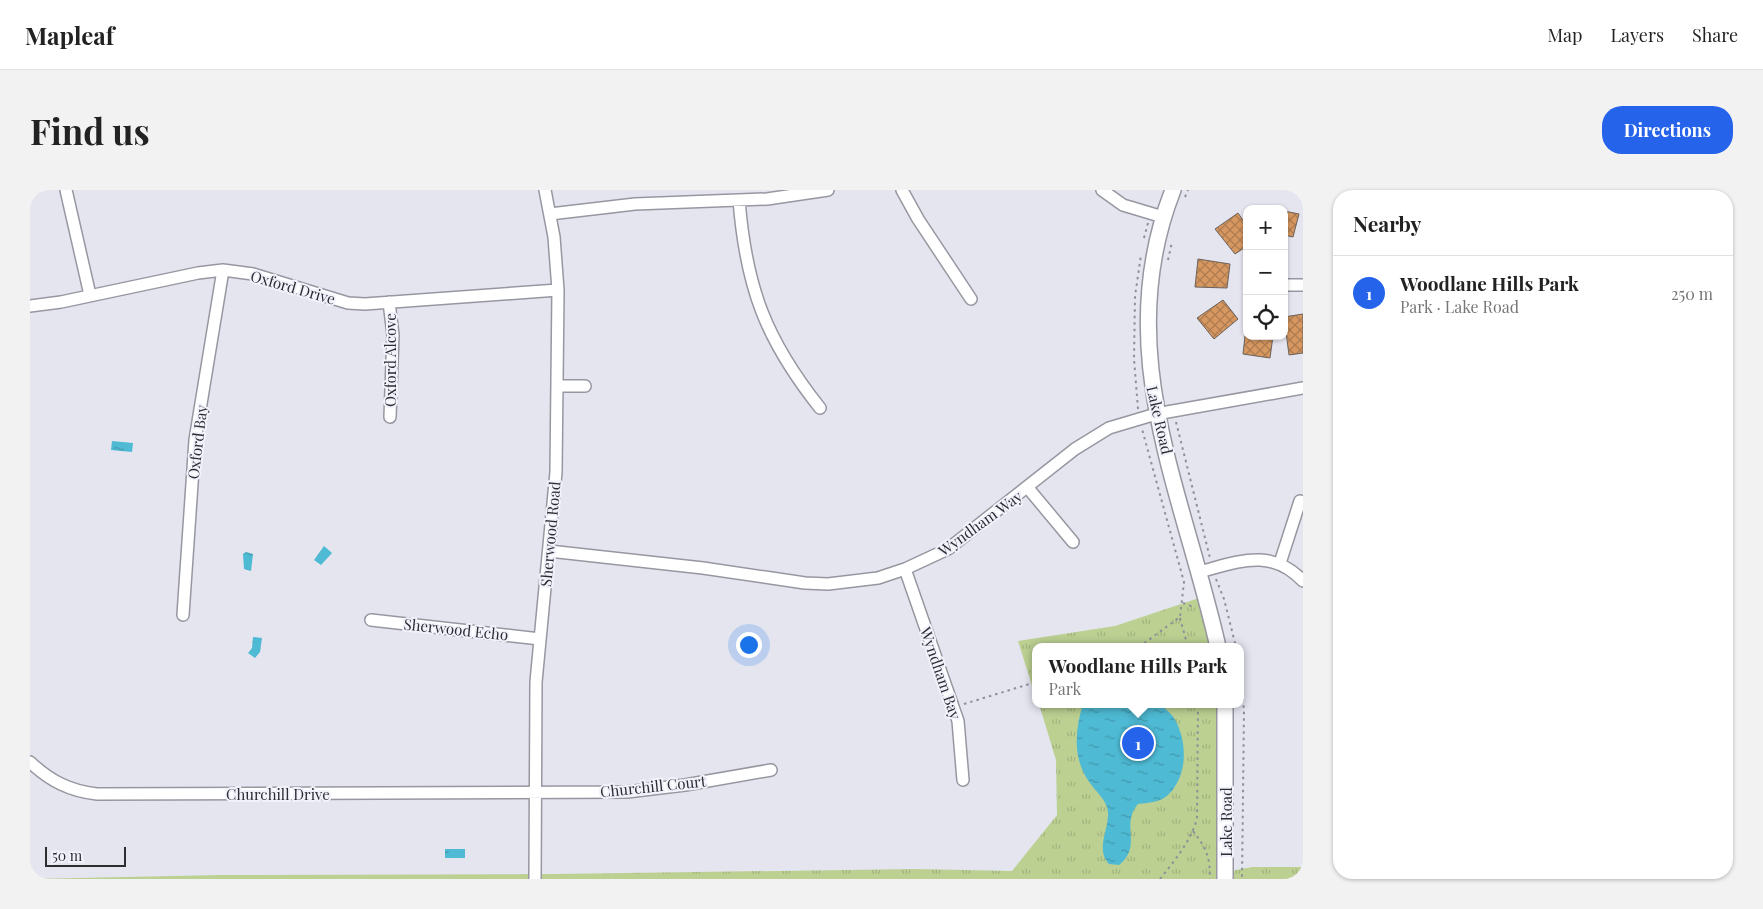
<!DOCTYPE html>
<meta charset="utf-8">
<style>
body{margin:0;font-family:"Playfair Display",serif;background:#f2f2f2;color:#222}
.controls{position:absolute;right:15px;top:15px;display:grid;overflow:hidden;border-radius:10px;box-shadow:0 1px 4px #0004}
.controls button{width:45px;height:45px;display:grid;place-items:center;padding:0;border:0;border-bottom:1px solid #e0e0e0;background:#fff;color:#222;font:25px sans-serif}
.scale{position:absolute;left:15px;bottom:12px;width:81px;box-sizing:border-box;padding-left:5px;border:2px solid #2d2d31;border-top:0;font-size:14px;line-height:18px;white-space:nowrap;color:#2d2d31;-webkit-text-stroke:4px #f1f2fc;paint-order:stroke}
.you{position:absolute;left:718px;top:454px;width:18px;height:18px;margin:-12px;border:4px solid #fff;border-radius:50%;background:#1a73e8;box-shadow:0 0 0 8px #1a73e833}
.badge{display:grid;place-items:center;width:32px;height:32px;border-radius:50%;background:#2563eb;color:#fff;font-size:16px;font-weight:700}
.pin{position:absolute;translate:-50% -50%;border:2px solid #fff;box-shadow:0 1px 5px #0006}
.popup{position:absolute;left:1002px;top:453px;width:212px;height:65px;box-sizing:border-box;display:grid;place-content:center;border-radius:10px;background:#fff;filter:drop-shadow(0 1px 4px #0005);font-size:16px;white-space:nowrap;color:#767676}
.popup b{font-size:19px;color:#222}
.popup::after{content:'';position:absolute;left:50%;top:100%;margin-left:-10px;border:10px solid transparent;border-top-color:#fff}
.list{margin:0;padding:0;list-style:none}
h2{display:flex;justify-content:space-between;align-items:center;height:65px;margin:0;padding:0 20px;font-size:21px}
h2 small{font-size:16px;font-weight:400;color:#767676}
.list li{display:grid;grid-template-columns:32px 1fr auto;gap:15px;align-items:center;box-sizing:border-box;height:75px;padding:0 20px;border-top:1px solid #e0e0e0}
.list b{display:block;font-size:19px;white-space:nowrap}
.list p{margin:0;font-size:16px;white-space:nowrap;color:#767676}
.list em{font-size:16px;font-style:normal;color:#767676}
.icon{flex:none;width:28px;height:28px;fill:none;stroke:currentColor;stroke-width:2;stroke-linecap:round;stroke-linejoin:round}
.map{position:relative;flex:none;width:1273px;height:689px;overflow:hidden;border-radius:20px}
header{display:flex;align-items:center;gap:30px;box-sizing:border-box;height:70px;padding:0 25px;background:#fff;border-bottom:1px solid #e0e0e0}
header strong{font-size:24px}
nav{display:flex;gap:28px;margin-inline-start:auto;font-size:18px}
.intro{display:flex;align-items:center;justify-content:space-between;box-sizing:border-box;height:120px;padding:0 30px}
h1{margin:0;font-size:35px}
.button{padding:12px 22px;border-radius:20px;background:#2563eb;color:#fff;font-size:18px;font-weight:700}
main{display:flex;gap:30px;padding:0 30px}
aside{flex:1;background:#fff;border-radius:20px;box-shadow:0 1px 4px #0004}
.map>svg:first-child{display:block}
.grass{fill:url(#grass-tufts)}
.water{fill:url(#water-ripples)}
.building{fill:url(#building-cross-hatch);stroke:#6a625c}
.lines{fill:none;stroke-linecap:round;stroke-linejoin:round}
.street-casing{stroke:#9797a1;stroke-width:14}
.secondary-casing{stroke:#9797a1;stroke-width:18}
.path{stroke:#8f9097;stroke-width:2;stroke-dasharray:2.5 4;stroke-linecap:butt}
.street{stroke:#fff;stroke-width:11}
.secondary{stroke:#fff;stroke-width:15}
.labels{text-anchor:middle;dominant-baseline:central;stroke-width:4;stroke-linejoin:round;paint-order:stroke}
.street-label{font-size:15px;fill:#2d2d31;stroke:#f1f2fc}
</style>
<header>
<strong>Mapleaf</strong>
<nav><a>Map</a><a>Layers</a><a>Share</a></nav>
</header>
<div class="intro"><h1>Find us</h1><a class="button">Directions</a></div>
<main>
<div class="map">
<svg width="1273" height="689" viewBox="0 0 1273 689">
<defs>
<pattern id="grass-tufts" width="24" height="20" patternUnits="userSpaceOnUse" patternTransform="scale(1.25)"><rect width="24" height="20" fill="#bcd092"/><path d="M3 7l-1-3M5 7V3M7 7l1-3M15 17l-1-3M17 17v-4M19 17l1-3" fill="none" stroke="#a2b37e"/></pattern>
<pattern id="water-ripples" width="26" height="14" patternUnits="userSpaceOnUse" patternTransform="scale(1.25)"><rect width="26" height="14" fill="#4ebad4"/><path d="M2 4q2-2 4 0t4 0M15 11q2-2 4 0t4 0" fill="none" stroke="#4198ad"/></pattern>
<pattern id="building-cross-hatch" width="8" height="8" patternUnits="userSpaceOnUse" patternTransform="scale(1.25)"><rect width="8" height="8" fill="#d69760"/><path d="M0 0l8 8M0 8l8-8" fill="none" stroke="#ae7c50"/></pattern>
</defs>
<rect width="100%" height="100%" fill="#e4e5ef"/>
<path class="grass" d="M1175,406L1188,457H1006L1005,505L988,451L1085,436Z
M1009,514H1195L1196,682L1222,677H1273V689H0L191,685L527,684L885,679L982,681L1027,625L1026,570Z"/>
<path class="water" d="M82,251L103,253L102,262L81,260Z
M294,356L302,363L291,375L284,370Z
M216,362L223,364L221,381L214,379L213,364Z
M223,447L232,448L230,462L225,468L218,463L222,458Z
M1053,514H1130C1135,519 1141,523 1144,528C1158,551 1158,586 1138,605C1131,612 1118,613 1108,614C1090,635 1113,656 1089,675L1079,674C1065,658 1079,641 1078,622C1077,610 1066,602 1060,593C1042,569 1045,540 1053,514Z
M415,659H435V668H415Z"/>
<path class="building" d="M1254,21L1269,24L1263,47L1254,45Z
M1208,23L1217,36V56L1205,64L1185,39Z
M1168,69L1200,74L1197,98L1165,97Z
M1193,110L1208,129L1184,149L1167,128Z
M1273,124V163L1259,165L1254,127Z
M1215,146H1243L1240,168L1213,164Z"/>
<g class="lines">
<defs>
<path id="street" d="M36,0L60,105
M872,0L888,29L941,109
M1072,0L1093,15L1133,27
M709,10C716,98 736,150 790,218
M520,24L605,14L737,9L798,0
M1254,95H1273
M359,112L363,145L360,227
M0,116L31,112L168,83L193,80L223,84L318,113L335,114L528,100
M527,196H555
M998,298L1043,352
M519,361L673,378L775,393L798,394L848,388L875,379L918,359L1045,259L1079,238L1126,224L1273,198
M1250,373L1270,311
M875,379L928,531L933,590
M1169,382C1208,372 1241,357 1273,391
M153,425L165,250L193,80
M341,430L510,449
M0,572C20,591 40,601 67,604L597,602L655,595L741,580
M505,689L506,492L526,282L528,100L524,47L515,0"/>
<path id="secondary" d="M1143,0C1080,160 1153,301 1188,457
M1195,689V514"/>
</defs>
<use href="#street" class="street-casing"/>
<use href="#secondary" class="secondary-casing"/>
<path class="path" d="M1155,7L1158,0
M1114,48L1118,33
M1138,70L1142,52
M1108,219L1104,169L1105,106L1111,65
M1146,232L1180,368
M1186,389L1194,409L1206,457
M1153,413L1161,416L1165,415
M1150,428L1158,457
M1109,457L1150,427L1154,392L1112,239
M1210,483L1214,520L1212,689
M934,514L1006,492
M1163,641C1177,659 1180,667 1180,689
M1130,689C1145,670 1161,651 1167,628L1168,514"/>
<use href="#street" class="street"/>
<use href="#secondary" class="secondary"/>
</g>
<g class="labels">
<g class="street-label">
<text transform="translate(263 97) rotate(16)">Oxford Drive</text>
<text transform="translate(360 170) rotate(-90)">Oxford Alcove</text>
<text transform="translate(1130 230) rotate(77)">Lake Road</text>
<text transform="translate(167 252) rotate(-83)">Oxford Bay</text>
<text transform="translate(950 333) rotate(-36)">Wyndham Way</text>
<text transform="translate(520 344) rotate(-85)">Sherwood Road</text>
<text transform="translate(426 439) rotate(6)">Sherwood Echo</text>
<text transform="translate(911 483) rotate(71)">Wyndham Bay</text>
<text transform="translate(623 596) rotate(-6)">Churchill Court</text>
<text x="248" y="604">Churchill Drive</text>
<text transform="translate(1196 632) rotate(-90)">Lake Road</text>
</g>
</g>
</svg>
<div class="controls">
<button>+</button>
<button>−</button>
<button><svg class="icon" aria-label="locate" viewBox="0 0 24 24"><circle cx="12" cy="12" r="6"/><path d="M12 2v4M12 18v4M2 12h4M18 12h4"/></svg></button>
</div>
<div class="scale">50 m</div>
<div class="you"></div>
<div class="pin badge" style="left:1108px;top:553px">1</div>
<div class="popup"><b>Woodlane Hills Park</b>Park</div>
</div>
<aside>
<h2>Nearby<small></small></h2>
<ul class="list">
<li><span class="badge">1</span><div><b>Woodlane Hills Park</b><p>Park · Lake Road</p></div><em>250 m</em></li>
</ul>
</aside>
</main>
